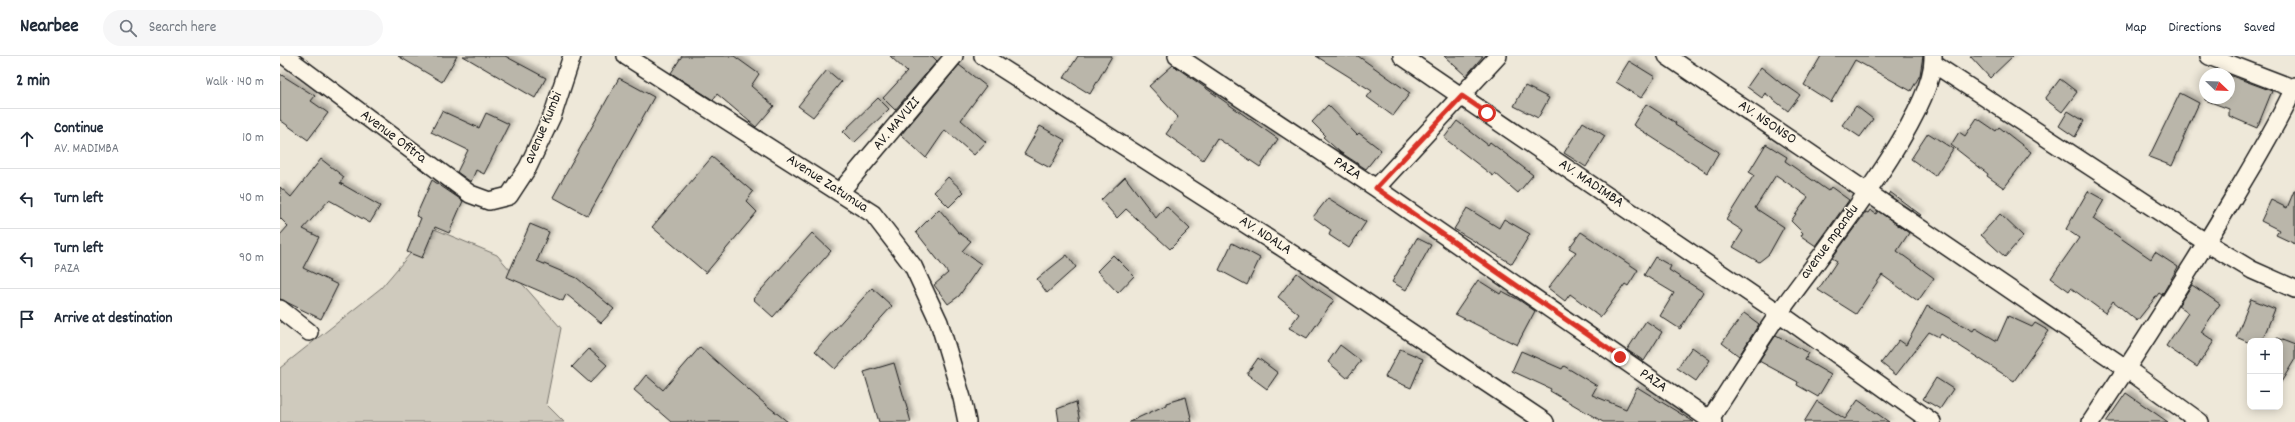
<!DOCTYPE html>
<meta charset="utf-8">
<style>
body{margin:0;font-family:Dekko,sans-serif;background:#f6f6f7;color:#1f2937}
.controls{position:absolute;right:12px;bottom:12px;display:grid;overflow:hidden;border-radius:8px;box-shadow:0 2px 10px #0003}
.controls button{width:36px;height:36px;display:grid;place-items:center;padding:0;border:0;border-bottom:1px solid #e0e1e3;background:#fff;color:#1f2937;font:20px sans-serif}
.compass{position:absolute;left:1919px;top:12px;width:36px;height:36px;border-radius:50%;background:#fff;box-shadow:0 2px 10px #0003;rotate:113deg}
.stop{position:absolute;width:12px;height:12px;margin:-9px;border:3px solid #d93025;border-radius:50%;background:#fff}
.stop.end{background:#d93025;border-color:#fff;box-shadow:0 1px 4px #0008}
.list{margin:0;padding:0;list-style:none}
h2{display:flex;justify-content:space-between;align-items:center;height:52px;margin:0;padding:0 16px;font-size:17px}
h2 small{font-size:13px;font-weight:400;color:#747a83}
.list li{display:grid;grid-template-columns:26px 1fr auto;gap:12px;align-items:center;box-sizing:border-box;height:60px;padding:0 16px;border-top:1px solid #e0e1e3}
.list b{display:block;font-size:15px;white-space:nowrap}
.list p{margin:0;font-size:13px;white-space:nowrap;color:#747a83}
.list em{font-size:13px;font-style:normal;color:#747a83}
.icon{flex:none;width:22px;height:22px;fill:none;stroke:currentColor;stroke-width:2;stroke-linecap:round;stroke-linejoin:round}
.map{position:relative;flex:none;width:2015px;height:366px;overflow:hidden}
header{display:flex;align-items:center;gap:24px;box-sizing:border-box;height:56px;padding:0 20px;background:#fff;border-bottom:1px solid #e0e1e3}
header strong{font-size:19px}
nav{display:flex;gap:22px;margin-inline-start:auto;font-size:14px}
.search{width:280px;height:36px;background:#f6f6f7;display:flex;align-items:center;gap:10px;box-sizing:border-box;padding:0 14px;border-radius:22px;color:#747a83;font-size:15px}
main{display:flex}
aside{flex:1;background:#fff}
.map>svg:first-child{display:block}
.green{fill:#cfcabd;stroke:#76736c}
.building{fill:#bab6aa;stroke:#1c1c1c;filter:url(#shadow)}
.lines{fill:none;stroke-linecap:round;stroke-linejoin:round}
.minor-casing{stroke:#1c1c1c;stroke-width:20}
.minor{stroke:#fcf5e5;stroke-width:17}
.route{stroke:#d93025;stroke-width:5}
.labels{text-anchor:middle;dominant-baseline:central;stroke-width:3;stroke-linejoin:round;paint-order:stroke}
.street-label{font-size:15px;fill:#1c1c1c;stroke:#fcf5e5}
</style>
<header>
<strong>Nearbee</strong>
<div class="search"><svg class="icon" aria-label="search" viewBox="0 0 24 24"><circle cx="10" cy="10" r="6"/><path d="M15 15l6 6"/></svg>Search here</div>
<nav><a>Map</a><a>Directions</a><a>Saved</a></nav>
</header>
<main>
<aside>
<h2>2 min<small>Walk · 140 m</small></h2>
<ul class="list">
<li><svg class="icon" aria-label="ahead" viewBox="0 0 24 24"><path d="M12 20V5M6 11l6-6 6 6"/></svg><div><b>Continue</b><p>AV. MADIMBA</p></div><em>10 m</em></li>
<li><svg class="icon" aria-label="left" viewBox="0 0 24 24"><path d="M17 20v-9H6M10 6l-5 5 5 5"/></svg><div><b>Turn left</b></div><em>40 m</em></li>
<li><svg class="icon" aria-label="left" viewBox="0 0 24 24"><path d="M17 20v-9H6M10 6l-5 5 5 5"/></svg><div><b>Turn left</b><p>PAZA</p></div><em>90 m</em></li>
<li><svg class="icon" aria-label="arrive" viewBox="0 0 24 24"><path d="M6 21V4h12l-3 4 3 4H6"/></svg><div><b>Arrive at destination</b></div></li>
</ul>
</aside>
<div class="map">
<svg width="2015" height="366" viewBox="0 0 2015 366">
<defs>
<filter id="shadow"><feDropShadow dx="3.5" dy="-3.5" stdDeviation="2" flood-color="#0004"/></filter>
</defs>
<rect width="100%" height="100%" fill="#eee8d9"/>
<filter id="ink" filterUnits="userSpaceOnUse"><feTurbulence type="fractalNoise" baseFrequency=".025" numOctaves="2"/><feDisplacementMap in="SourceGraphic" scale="8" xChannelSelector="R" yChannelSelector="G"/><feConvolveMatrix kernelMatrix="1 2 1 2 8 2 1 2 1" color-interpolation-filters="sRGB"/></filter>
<g filter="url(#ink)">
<path class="green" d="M152,172L217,199L281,272L266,348L284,366H0V312L101,232Z"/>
<path class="building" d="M118,0H177L162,26Z
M183,0H225L266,22L255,42Z
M402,0H454L479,18L471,30L494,50L476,71L437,38L433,44L391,17Z
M610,0H652L657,5L615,54L603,42L627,16Z
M798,0H832L810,38L784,22Z
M1036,0H1078L1130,37L1113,60L1087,41L1092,35Z
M1164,0H1203L1186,20Z
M1541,0H1643L1640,19L1631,35L1575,4L1551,46L1524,29Z
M1690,0H1733L1710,22Z
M1349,5L1375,21L1361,42L1336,26Z
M679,9L706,30L681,64L706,86L694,99L665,74L646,102L621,79Z
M893,9L998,83L980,111L937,82L923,104L886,78L898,61L869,30Z
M1481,11L1503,29L1504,28L1520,39L1508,55L1485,37L1482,42L1467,31Z
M547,14L561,26L533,61L518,50Z
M0,18L35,40L31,45L48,57L28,84L0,64Z
M1949,19L1992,35L1977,72L1949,60V53L1925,44V42H1949Z
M339,22L374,41L308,160L273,141Z
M1780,23L1797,36L1782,56L1765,43Z
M1245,30L1269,42L1258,62L1234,50Z
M1900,37L1919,47L1903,82H1904L1892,110L1869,101Z
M598,42L609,53L574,87L563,76Z
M1366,48L1396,67L1395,69L1439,96L1427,117L1353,69Z
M1048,49L1077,79L1079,77L1101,94L1086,113L1060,96L1043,81L1045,79L1032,66Z
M1576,50L1593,63L1580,81L1562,69Z
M162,55L199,72L206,57L229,68L204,118L196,114L191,126L177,116L188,94L151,76Z
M1788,55L1804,65L1795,81L1779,70Z
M1697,62L1716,75L1719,71L1751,96L1724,132L1707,120L1708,118L1671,89L1679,76L1685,80Z
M1177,65L1208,89L1210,86L1253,119L1238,137L1215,117L1213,120L1164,82Z
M1303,66L1325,80L1306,111L1284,97Z
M760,70L785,84L770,112L744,98Z
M1648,77L1673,93L1655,120L1631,103Z
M1486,88L1507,101L1505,105L1548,135L1551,131L1569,144L1536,190L1521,180L1523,177L1511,165L1528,141L1496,119L1475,152L1504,171L1489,198L1479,206L1453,191L1463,175L1446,164L1474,119L1469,116Z
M432,101L473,136L466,145L477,156L426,217L372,171Z
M41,103L64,121L60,127L100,150L90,167L49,144L23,173L39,181L23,212L58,229L41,263L0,243V179L8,170L0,162V131L11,141Z
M668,121L684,136L669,151L654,136Z
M845,121L876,162L886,150L910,173L890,193L846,153L837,162L821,144Z
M152,124L183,145L169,177L155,171L142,202L127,196L141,162L136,160Z
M1808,135L1824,144L1813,163L1871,203L1875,196L1898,211L1882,239L1879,237L1857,265L1833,245L1825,257L1791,232L1789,235L1771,222L1799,182L1786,173Z
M2014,135H2015V188L1996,179L1999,174L1981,165L1991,144L2007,152Z
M1610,136L1641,159L1640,160L1608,139Z
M1048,142L1086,166L1069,192L1049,179L1051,174L1033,161Z
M1187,152L1219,172L1224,163L1250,178L1232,208L1174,173Z
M659,153L678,176L691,185L682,195L701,208L679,240L668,248L654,229L668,217L636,176Z
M1590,154L1596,158L1598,155L1629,177L1617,195L1654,222L1638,245L1602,219L1576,258L1538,234L1557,205L1552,202L1586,156L1588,157Z
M1720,158L1743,180L1725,201L1701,179Z
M250,168L269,176L257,205L297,222L334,253L321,267L286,238L283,245L227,221Z
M1301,176L1358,214L1348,230L1345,228L1321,261L1290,238L1285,245L1268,232L1296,196L1289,192Z
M532,177L551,195L493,261L473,243Z
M1137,182L1151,189L1126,234L1112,226Z
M952,187L980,202L967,229L939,214Z
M787,199L796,211L767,237L757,223Z
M833,199L854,220L838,237L817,215Z
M1375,201L1391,210L1389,214L1423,236L1400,273L1380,260L1394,237L1364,219Z
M1017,217L1034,231L1054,244L1027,282L1009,272L1019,258L998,241Z
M1198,224L1220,238L1222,235L1239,244L1255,255L1237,289L1175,258Z
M1912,229L1940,248L1921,276L1934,285L1917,311L1886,290L1908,257L1898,250Z
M592,232L612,250L555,313L535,295Z
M1971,243L1995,253L1982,285H1970V287L1956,281Z
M1647,250L1693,275L1695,272L1717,285L1728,260L1752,271L1755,267L1769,275L1734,325L1661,278L1659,281L1649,276L1616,319L1601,307L1619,284L1626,289Z
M1464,257L1479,268L1459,300L1442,287Z
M1366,265L1382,276L1364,305L1347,294Z
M1496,279L1529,297L1525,304L1551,319L1538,341L1517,329L1518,326L1479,305Z
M1997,282L2015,289V303L2000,328V285H1996Z
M1060,289L1081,305L1067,322L1048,306Z
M420,291L485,348L508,366H391L354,334L366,319L383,334Z
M1412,291L1430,304L1416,325L1397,312Z
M309,293L327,309L310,327L292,311Z
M1120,293L1143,303L1131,332L1105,321Z
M1241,295L1282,313L1284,310L1317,330L1312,339L1346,353L1357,331L1414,366H1323L1270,335L1271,333L1232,315Z
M978,302L998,317L987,333L967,318Z
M614,307L631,366H599L584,316Z
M1656,322L1673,333L1660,353L1643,343Z
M1846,337L1888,366H1826Z
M906,341L912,366H849L886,349V347Z
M1578,344L1609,366H1524L1537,345L1565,363Z
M796,346L800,366H779L777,353Z"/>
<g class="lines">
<defs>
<path id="minor" d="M5,0L190,138L209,145L229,140L248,111L273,58L292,0
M346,0L593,158L633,210L659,266L682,342L687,366
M703,0L1042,217L1265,366
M897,0L1096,132L1433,366
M1122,0L1499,257L1652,366
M1387,0L1847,313L1920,366
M1929,0L2015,33
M1654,8L1927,187L1972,214L2015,233
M1096,132L1218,0
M560,136L674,0
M0,253L29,276
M1430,363C1453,328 1475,292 1499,257C1536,204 1656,59 1653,0
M1811,366C1860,293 1907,219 1952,144C1973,108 1998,68 2015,30"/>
</defs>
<use href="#minor" class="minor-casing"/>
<use href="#minor" class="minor"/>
</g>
</g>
<g class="lines" filter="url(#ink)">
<path class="route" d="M1207,57L1182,40L1096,132L1340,301"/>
</g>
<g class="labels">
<g class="street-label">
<text transform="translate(1487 67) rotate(34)">AV. NSONSO</text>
<text transform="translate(617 68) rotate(-50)">AV. MAVUZI</text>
<text transform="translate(264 72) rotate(-67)">avenue Kumbi</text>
<text transform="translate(113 81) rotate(37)">Avenue Ofitra</text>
<text transform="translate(1067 113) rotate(34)">PAZA</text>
<text transform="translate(547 128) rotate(33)">Avenue Zatumua</text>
<text transform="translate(1311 128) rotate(34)">AV. MADIMBA</text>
<text transform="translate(985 180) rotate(33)">AV. NDALA</text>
<text transform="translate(1550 186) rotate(-54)">avenue mpandu</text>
<text transform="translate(1373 325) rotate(35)">PAZA</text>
</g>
</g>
</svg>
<div class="controls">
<button>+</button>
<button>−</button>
</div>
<svg class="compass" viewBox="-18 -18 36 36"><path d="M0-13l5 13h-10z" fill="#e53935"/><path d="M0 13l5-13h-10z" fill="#747a83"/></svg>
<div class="stop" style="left:1207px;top:57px"></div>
<div class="stop end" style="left:1340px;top:301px"></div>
</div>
</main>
